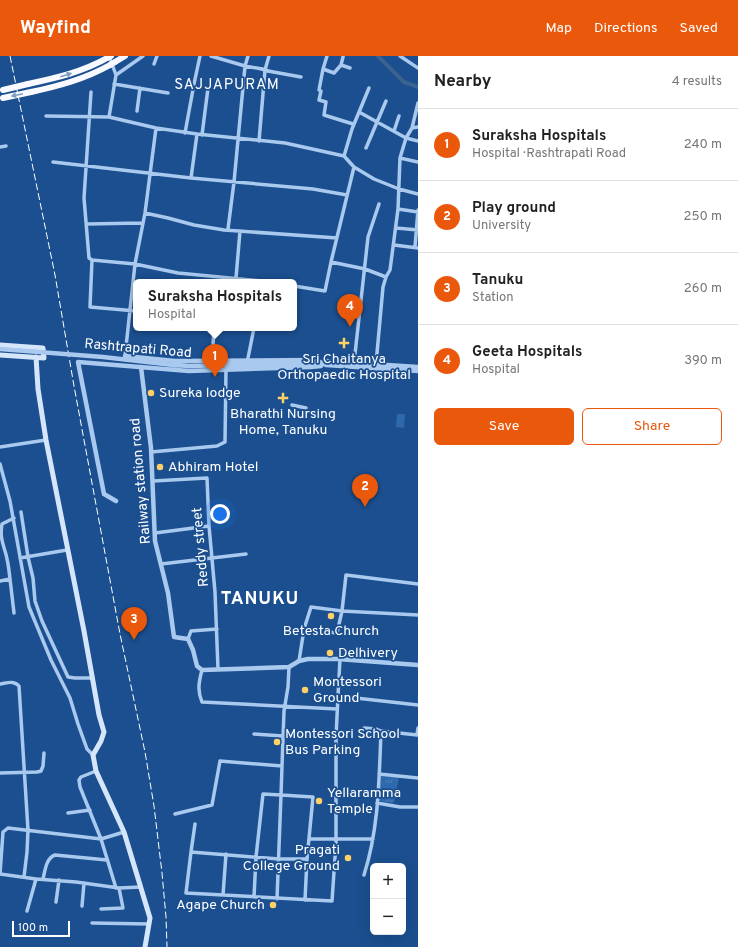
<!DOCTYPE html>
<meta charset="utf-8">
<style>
body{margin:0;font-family:Overpass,sans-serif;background:#f6f6f6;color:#222}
.controls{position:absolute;right:12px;bottom:12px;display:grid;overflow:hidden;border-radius:6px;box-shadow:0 4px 16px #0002}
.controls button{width:36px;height:36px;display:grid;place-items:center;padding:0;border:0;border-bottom:1px solid #e0e0e0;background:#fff;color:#222;font:20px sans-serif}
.scale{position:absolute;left:12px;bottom:10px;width:58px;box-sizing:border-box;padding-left:4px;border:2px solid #fff;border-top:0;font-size:11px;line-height:14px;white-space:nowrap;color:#fff;-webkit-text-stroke:3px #1b4f8f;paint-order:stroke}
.you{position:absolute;left:220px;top:458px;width:14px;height:14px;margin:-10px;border:3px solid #fff;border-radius:50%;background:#1a73e8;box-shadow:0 0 0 6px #1a73e833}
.badge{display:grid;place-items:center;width:26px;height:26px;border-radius:50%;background:#ea580c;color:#fff;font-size:13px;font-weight:700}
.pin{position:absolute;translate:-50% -33px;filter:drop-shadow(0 1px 2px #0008)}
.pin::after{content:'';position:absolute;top:21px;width:14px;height:12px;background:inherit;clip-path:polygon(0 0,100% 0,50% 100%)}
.popup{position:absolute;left:133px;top:223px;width:164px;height:52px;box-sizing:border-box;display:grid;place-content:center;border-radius:6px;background:#fff;filter:drop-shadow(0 1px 3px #0005);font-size:13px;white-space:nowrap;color:#767676}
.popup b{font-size:15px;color:#222}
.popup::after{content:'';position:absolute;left:50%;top:100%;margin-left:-8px;border:8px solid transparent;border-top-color:#fff}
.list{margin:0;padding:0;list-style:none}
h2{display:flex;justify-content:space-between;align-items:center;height:52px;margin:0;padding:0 16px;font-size:17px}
h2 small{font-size:13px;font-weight:400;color:#767676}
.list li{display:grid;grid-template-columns:26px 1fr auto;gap:12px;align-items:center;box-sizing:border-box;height:72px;padding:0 16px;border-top:1px solid #e0e0e0}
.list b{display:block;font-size:15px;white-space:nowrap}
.list p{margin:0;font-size:13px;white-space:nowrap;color:#767676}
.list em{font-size:13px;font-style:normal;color:#767676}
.actions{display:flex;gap:8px;padding:12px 16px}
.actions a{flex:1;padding:9px 0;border:1px solid #ea580c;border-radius:6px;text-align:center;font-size:14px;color:#ea580c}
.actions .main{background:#ea580c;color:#fff}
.map{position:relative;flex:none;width:418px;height:891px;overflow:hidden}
header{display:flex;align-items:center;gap:24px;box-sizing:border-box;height:56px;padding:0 20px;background:#ea580c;color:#fff}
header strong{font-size:19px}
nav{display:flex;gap:22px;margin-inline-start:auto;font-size:14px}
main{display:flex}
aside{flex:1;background:#fff}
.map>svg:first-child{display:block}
.grass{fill:url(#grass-tufts)}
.pitch{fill:#2e69ad}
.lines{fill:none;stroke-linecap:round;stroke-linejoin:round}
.canal{stroke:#3c6290;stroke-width:4}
.minor{stroke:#a9c9ee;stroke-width:3.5}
.tertiary{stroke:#a9c9ee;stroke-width:4.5}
.secondary{stroke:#d6e6fa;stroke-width:5}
.trunk{stroke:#f8faff;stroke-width:6}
.rail{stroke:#fff;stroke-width:1;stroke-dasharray:7 3;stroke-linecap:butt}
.minor-bridge{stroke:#a9c9ee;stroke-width:3.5}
.tertiary-bridge{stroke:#a9c9ee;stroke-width:4.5}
.trunk-bridge{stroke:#f8faff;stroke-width:6}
.oneway{fill:#7e9cc1}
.poi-dot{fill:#ffd166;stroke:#1b4f8f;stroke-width:1.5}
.labels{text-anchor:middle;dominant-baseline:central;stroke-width:3.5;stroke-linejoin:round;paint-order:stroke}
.street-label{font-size:14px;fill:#fff;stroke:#1b4f8f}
.poi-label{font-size:14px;fill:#fff;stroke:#1b4f8f;text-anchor:start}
.neighbourhood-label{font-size:15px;letter-spacing:1px;fill:#fff;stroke:#1b4f8f}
.district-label{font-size:18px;font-weight:bold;letter-spacing:1px;fill:#fff;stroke:#1b4f8f}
</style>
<header>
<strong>Wayfind</strong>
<nav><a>Map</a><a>Directions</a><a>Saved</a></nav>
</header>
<main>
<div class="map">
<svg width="418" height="891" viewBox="0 0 418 891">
<defs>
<pattern id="grass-tufts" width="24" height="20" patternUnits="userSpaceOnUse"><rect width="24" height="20" fill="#2e69ad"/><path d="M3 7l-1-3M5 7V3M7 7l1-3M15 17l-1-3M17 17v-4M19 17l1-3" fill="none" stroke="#4d80b9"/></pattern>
</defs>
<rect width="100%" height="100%" fill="#1b4f8f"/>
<path class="grass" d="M381,720L399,721L394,747L379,745Z"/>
<path class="pitch" d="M397,358H405L404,372L396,371Z"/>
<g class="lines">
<path class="canal" d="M378,0L404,26L418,31"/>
<path class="minor" d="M109,0L116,19L109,61L156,72L197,78L285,87L344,100L354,111L374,123L399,133L418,138
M211,0L245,10L262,13
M327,0L323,13L319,34L321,35L319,44L326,46L324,59L353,68
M400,0L418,12
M154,8L157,0
M341,9L350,12
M323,13L334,17L341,9L343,1
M268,15L301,21
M116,19L143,0
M114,28L168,37
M91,36L84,142L89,202L92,204L135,208L178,217L262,225
M137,55L140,32
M359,56L406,82L418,85
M46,60L109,61
M412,72L418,71
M394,75L399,60
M185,77L194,28L200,0
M202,79L208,32
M259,85L265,14L269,0
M0,91L6,90
M366,92L386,45
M344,100L352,73L369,32
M400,102L418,106
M53,106L191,122L313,133L347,139
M191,122L197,78
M398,153L418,156
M145,157L168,162L194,169L224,174L337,182
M87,168L142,167
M396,172L418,174
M228,173L234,126L245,10L248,0
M394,189L418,192
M415,191L418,154
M92,204L90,251L136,255
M331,206L365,213L386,221
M236,222L240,175
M262,226H270
M294,230L325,235L331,206L354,111
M125,300L135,208L145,157L156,72
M212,306L214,272
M247,307L254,272
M354,307L368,181L379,148
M376,308L383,231L386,221L390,214L398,153L400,102L406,82L412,72L418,47
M292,349L306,352
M0,391L46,384
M151,396L217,390L225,386L226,313
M0,408L10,445L29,551L51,604L70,642L78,668L87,693L93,699
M153,425L207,422L209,470L215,536L218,613
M21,456L28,501L33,522L35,545L42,565L68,621L75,622H93
M155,477L209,470
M20,502L67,494
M161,508L246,498
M10,523C9,514 8,504 5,495C2,485 0,480 2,468L14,462
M0,525L10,523L14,557
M304,573L337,577L342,555L418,559
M188,583L191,575L217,573
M340,603L338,640L418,649
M299,605L304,573L311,551L342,555L346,519L418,528
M202,614C199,625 197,635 202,646L337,653
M0,628C7,627 14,624 19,630L28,774L27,796L24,821
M364,672L376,673L381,675
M254,678L283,680
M282,710L284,655L288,631L289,611
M96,715L81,721L79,724L80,731L101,783L116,832
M0,717L37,716L41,715L43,710L44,697
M379,718L418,722
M377,747L400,751H418
M68,757L90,754
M175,758L212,749L220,705L282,710L281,739L263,738L256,801L254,841
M309,783H373
M191,796L195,768
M307,803H279L191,796L186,837L332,845L336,787V681L338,640
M0,818L3,776L8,772L101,783L124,776
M0,818L36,823L76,826L119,832L141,831
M364,819C379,772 379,724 381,675L417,679L418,672
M43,823C45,815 46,802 55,799L107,804
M223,839L226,798
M277,843L281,739L313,741L307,803L305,844
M56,846L59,824
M82,850L84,827
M101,853L123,852L119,832
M27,855L36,823
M92,867L149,868"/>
<path class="tertiary" d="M125,300L175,305L316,304L326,309L418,315
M173,309L189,310L315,307H322L325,305L418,311
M141,311L151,392L155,485L168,537L174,581L188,583L193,594L197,610L202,614L289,611L299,605L308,603H338L418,609
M116,445L104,438L78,306L189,315L311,311L321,310L322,307"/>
<path class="secondary" d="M0,289L43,292L44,302L0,299
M36,301L38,333L46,384L84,575L99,659L104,676L101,685L93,699L96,715L124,776L150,862L145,891"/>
<path class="trunk" d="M115,6L125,0
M28,28C56,22 83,16 109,1
M31,36C59,30 85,23 110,9"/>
<path class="rail" d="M10,0L55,219L74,330L120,578L145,696L154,750L162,817L166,861L167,891"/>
<path class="minor-bridge" d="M262,13L268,15"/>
<path class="tertiary-bridge" d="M0,293L103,301L173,309"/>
<path class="trunk-bridge" d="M109,1L111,0
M110,9L115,6
M3,34L28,28
M3,42L31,36"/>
</g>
<defs><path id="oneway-solid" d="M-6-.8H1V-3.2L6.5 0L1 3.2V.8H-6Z"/></defs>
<g class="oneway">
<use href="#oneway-solid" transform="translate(66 19) rotate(-17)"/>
<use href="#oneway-solid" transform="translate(17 39) rotate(168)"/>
</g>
<g class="poi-dot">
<path d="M342 281h4v4h4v4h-4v4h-4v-4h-4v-4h4z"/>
<circle cx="151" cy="337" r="4"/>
<path d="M281 336h4v4h4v4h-4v4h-4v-4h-4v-4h4z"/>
<circle cx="160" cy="411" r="4"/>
<circle cx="331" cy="560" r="4"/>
<circle cx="330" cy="597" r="4"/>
<circle cx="305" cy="634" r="4"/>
<circle cx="277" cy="686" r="4"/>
<circle cx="319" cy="745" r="4"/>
<circle cx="348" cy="802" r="4"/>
<circle cx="273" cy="849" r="4"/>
</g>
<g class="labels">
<g class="street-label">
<text transform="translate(138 293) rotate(5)">Rashtrapati Road</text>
<text transform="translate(141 425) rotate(-95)">Railway station road</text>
<text transform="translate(201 491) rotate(-95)">Reddy street</text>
</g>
<g class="poi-label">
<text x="344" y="303" text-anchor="middle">Sri Chaitanya<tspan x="344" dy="16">Orthopaedic Hospital</tspan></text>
<text x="159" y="337">Sureka lodge</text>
<text x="283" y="358" text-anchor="middle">Bharathi Nursing<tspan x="283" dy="16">Home, Tanuku</tspan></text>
<text x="168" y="411">Abhiram Hotel</text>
<text x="331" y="575" text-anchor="middle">Betesta Church</text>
<text x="338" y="597">Delhivery</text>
<text x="313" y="626">Montessori<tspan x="313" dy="16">Ground</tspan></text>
<text x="285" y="678">Montessori School<tspan x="285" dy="16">Bus Parking</tspan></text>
<text x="327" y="737">Yellaramma<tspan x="327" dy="16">Temple</tspan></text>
<text x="340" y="794" text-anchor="end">Pragati<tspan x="340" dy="16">College Ground</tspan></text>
<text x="265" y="849" text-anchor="end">Agape Church</text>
</g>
<g class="neighbourhood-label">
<text x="227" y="29">SAJJAPURAM</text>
</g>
<g class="district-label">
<text x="260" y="543">TANUKU</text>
</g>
</g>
</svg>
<div class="controls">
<button>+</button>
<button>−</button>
</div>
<div class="scale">100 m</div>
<div class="you"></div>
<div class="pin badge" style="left:215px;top:321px">1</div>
<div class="popup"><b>Suraksha Hospitals</b>Hospital</div>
<div class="pin badge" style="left:365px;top:451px">2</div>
<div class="pin badge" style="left:134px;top:584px">3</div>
<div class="pin badge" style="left:350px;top:271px">4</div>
</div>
<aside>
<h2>Nearby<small>4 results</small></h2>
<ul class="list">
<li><span class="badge">1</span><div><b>Suraksha Hospitals</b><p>Hospital · Rashtrapati Road</p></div><em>240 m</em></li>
<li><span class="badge">2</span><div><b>Play ground</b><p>University</p></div><em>250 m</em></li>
<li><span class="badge">3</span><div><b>Tanuku</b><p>Station</p></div><em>260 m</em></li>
<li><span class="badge">4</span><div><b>Geeta Hospitals</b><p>Hospital</p></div><em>390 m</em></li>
</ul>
<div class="actions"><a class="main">Save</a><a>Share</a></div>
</aside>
</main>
